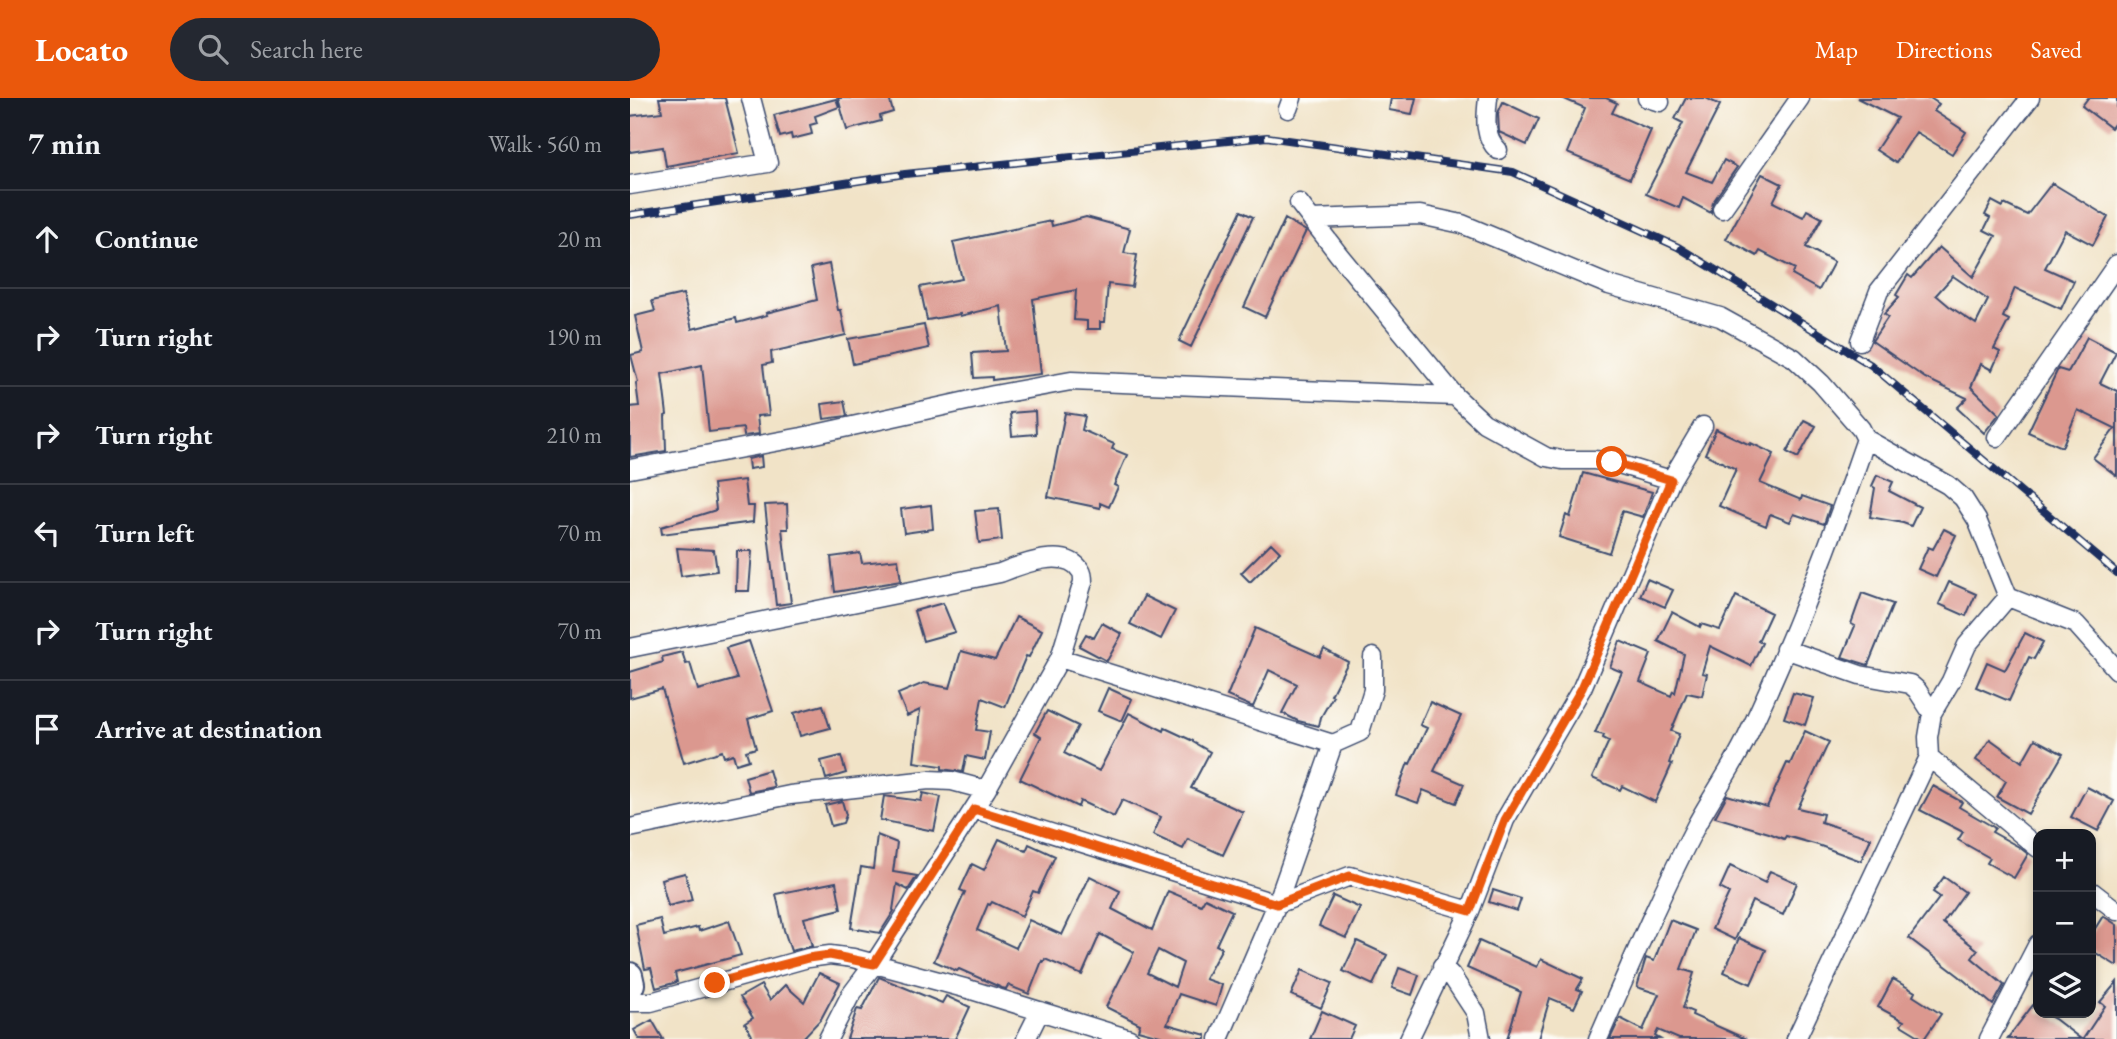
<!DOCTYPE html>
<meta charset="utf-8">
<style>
body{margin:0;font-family:"EB Garamond",serif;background:#242831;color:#f1f3f6}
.controls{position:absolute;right:21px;bottom:21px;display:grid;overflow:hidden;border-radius:14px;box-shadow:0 4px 10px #0003}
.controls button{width:63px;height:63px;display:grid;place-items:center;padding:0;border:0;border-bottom:2px solid #363941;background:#171b24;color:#f1f3f6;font:35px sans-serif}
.stop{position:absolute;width:21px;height:21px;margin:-16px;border:5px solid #ea580c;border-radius:50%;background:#fff}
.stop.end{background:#ea580c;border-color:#fff;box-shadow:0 2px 7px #0008}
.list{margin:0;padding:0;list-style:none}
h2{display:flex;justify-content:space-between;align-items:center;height:91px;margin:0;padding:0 28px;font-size:30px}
h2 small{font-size:23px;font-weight:400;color:#9ea1a6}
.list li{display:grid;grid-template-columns:46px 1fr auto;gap:21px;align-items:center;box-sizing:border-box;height:98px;padding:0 28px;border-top:2px solid #363941}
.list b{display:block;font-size:26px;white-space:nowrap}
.list em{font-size:23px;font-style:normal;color:#9ea1a6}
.icon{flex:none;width:38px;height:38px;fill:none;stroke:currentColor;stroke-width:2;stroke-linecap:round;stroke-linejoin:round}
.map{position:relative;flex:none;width:1487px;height:941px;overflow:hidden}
header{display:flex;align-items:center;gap:42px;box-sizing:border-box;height:98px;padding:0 35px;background:#ea580c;color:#fff}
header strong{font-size:33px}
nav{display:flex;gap:38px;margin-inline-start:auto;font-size:24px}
.search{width:490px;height:63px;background:#242831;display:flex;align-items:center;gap:18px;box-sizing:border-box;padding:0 24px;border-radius:38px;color:#9ea1a6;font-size:26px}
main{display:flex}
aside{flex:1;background:#171b24}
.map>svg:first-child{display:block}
.building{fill:#db988f;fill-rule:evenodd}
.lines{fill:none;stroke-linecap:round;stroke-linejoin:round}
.street-casing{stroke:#3b4a6e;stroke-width:21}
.secondary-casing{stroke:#3b4a6e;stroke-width:28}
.street{stroke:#fff;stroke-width:18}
.secondary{stroke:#fff;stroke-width:24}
.rail-casing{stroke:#1b2f5e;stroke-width:8}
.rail{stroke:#fdfcf7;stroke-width:5;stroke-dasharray:16;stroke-linecap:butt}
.route{stroke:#ea580c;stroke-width:9}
</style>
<header>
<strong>Locato</strong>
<div class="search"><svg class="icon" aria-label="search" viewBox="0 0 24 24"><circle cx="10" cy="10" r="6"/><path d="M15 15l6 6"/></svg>Search here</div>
<nav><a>Map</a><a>Directions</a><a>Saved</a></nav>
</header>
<main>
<aside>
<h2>7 min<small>Walk · 560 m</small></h2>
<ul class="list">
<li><svg class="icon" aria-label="ahead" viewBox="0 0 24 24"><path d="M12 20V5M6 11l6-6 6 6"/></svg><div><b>Continue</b></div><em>20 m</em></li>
<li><svg class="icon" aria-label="right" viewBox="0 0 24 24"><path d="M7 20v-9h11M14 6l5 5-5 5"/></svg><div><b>Turn right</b></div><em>190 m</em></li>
<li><svg class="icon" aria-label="right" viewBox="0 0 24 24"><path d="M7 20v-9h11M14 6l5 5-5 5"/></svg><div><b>Turn right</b></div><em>210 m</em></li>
<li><svg class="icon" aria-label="left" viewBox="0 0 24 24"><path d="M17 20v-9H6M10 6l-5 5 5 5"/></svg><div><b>Turn left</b></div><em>70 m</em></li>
<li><svg class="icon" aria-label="right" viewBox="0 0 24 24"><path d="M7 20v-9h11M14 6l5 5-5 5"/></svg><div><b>Turn right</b></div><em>70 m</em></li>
<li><svg class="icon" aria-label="arrive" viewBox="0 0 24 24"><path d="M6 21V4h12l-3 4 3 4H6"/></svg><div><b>Arrive at destination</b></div></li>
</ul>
</aside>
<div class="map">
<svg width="1487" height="941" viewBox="0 0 1487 941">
<rect width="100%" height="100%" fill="#fdfcf7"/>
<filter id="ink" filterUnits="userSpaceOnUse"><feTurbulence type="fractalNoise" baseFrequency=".0143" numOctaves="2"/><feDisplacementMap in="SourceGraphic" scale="14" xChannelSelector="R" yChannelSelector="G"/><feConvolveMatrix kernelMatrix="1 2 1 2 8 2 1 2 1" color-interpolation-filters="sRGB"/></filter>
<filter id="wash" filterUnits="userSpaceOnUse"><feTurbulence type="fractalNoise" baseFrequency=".00686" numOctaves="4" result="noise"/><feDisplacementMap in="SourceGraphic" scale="28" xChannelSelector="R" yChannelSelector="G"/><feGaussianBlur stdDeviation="1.57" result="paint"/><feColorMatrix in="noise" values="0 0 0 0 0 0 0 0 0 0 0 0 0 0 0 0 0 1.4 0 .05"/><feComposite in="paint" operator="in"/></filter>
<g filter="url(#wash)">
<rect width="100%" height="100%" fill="#f1e3c7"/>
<g id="blocks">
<path class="building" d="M29,0H95L109,55L36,68L33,49L0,54V18L32,14Z
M208,0H259L263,14L250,18L251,23L217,32Z
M761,0H786L782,16L759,12Z
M932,0H976L987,5L982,15L1021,32L1000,81L937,55L955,10Z
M1056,0H1076L1090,7L1056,74L1082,84L1094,62L1107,69L1083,104L1081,115L1053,100L1049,110L1016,96L1053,25L1045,21Z
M1227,0H1300L1309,6L1304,13L1336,34L1322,56L1286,34L1266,65L1246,52L1267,20Z
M1458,0H1487V22L1481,30L1452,8Z
M206,1L209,9L185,18L187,25L180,27L182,36L162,41L161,36L150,39L144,17Z
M873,4L909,21L897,47L869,34L868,15Z
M1132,76L1152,86L1143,104L1173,119L1177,112L1192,120L1176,149L1204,164L1189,192L1162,177L1165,171L1130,153L1127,158L1096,141Z
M1422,85L1478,119L1463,147L1435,132L1415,170L1444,183L1431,211L1385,190L1373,219L1379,222L1364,251L1370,254L1362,272L1351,266L1341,289L1369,316L1354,335L1327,310L1337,300L1295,280L1242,243L1258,219L1254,216L1269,199L1266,197L1278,177L1282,180L1309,149L1343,179L1366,138L1354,132L1360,120L1355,117L1362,103L1373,109L1374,106L1397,117ZM1323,178L1358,202L1346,226L1319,208L1306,197Z
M611,113L623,119L561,249L549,243Z
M456,119L500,131L494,155L507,157L502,189L478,186L475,224H470V231H457V223L444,222L446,192L403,201L411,276L362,282V279L344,280L342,255L376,253L371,208L330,218V216L297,222L290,189L332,181L323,144L421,123L422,128Z
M655,121L676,133L635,219L614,209Z
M199,166L208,212H211L216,237L141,254L142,265L133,267L139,317L127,318L129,336L114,338L113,330L79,334L72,267L32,276L37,317L35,318L36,353L0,359V309L9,308L6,285L8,284L1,257L13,254L5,218L25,213L22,203L53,196L62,231L106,220L107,225L137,217L136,215L187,202L181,170Z
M294,227L299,250L223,266L218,241Z
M1457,239L1486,254L1470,285L1487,293V378L1463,360L1485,330L1448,312L1432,349L1398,334L1428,271L1438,274Z
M214,303L217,318L194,321L192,306Z
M405,313L406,336L382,338L380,315Z
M435,315L455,318L452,332L484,346L482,351L497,357L484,387L488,389L479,409L470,405V410L418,399Z
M1174,322L1186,328L1168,360L1157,354Z
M1086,331L1120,347L1121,345L1144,356L1130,385L1171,402L1172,398L1200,408L1194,426L1164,416L1160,424L1140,416L1136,428L1089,408L1106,371L1075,356Z
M131,358L132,369L119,371L118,361Z
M953,375L1022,394L1013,419L992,413L979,455L929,439L936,417L940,419Z
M1247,377L1263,384L1259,393L1290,409L1281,428L1273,425L1240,419L1245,390L1242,388Z
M114,382L117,408H124L123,424L32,436L31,429L86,412L83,386Z
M157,406L158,431H152L161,505L146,507L135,407Z
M301,407L303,431L274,435L271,411Z
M369,411L372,442L349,445L345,413Z
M1314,431L1326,437L1306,479L1288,471L1298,449L1303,451Z
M641,445L650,454L620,484L611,475Z
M47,450L84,452L87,473L51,478Z
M107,453H122L119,493H106Z
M230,455L232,465L268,461L271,483L205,494L201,459Z
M1017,481L1043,492L1035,509L1010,498Z
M1319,484L1346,496L1336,518L1309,506Z
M1232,495L1263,506L1238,567L1212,559L1225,528L1221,526Z
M514,498L545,513L531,541L500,526Z
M1106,498L1141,515L1128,543L1132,545L1121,568L1080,548L1072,575L1077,576L1072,598L1057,595L1041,633L1049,636L1039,665L1042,666L1025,704L992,688L990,692L962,680L979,643L973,640L974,637L965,635L992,574L980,569L990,543L1021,556L1010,584L1041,598L1043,593L1045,595L1054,556L1028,543L1042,514L1070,529L1071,526L1090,532Z
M313,505L325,534L293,543L284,513Z
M386,519L412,532L399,559L396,558L375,609L352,600L346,632L360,634L355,662L336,658L333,674L312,671V668L284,664L290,612L277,618L268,596L294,585L320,590L331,553L365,562Z
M472,525L492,536L477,563L449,548L456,536L464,540Z
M625,530L690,559L694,551L718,564L701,597L703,598L691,619L689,628L668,623L652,615L667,586L639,572L623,609L597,598Z
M1395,535L1413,544L1404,561L1399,559L1379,603L1346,589L1357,564L1375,572Z
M119,543L143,613L118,621L126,650L116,653L119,662L106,666L103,656L94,659L92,653L54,665L32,591L0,600V574L33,564L32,559L52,554L56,566L60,565L68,592L107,581L96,550Z
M478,590L502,601L492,623L468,613Z
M1163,595L1184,600L1175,627L1154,620Z
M800,604L831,618L804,673L834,686L826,705L793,692L788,705L766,697L778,665L780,666L797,630L790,627Z
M193,607L200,630L170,638L164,615Z
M417,613L448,628L434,655L469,673L499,615L534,633L535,630L563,643V644L580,654L561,690L613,714L593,757L558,741L553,751L523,737L531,719L492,702L484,719L450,703L448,709L390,681L411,639L405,635Z
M1175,633L1199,644L1168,710L1193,716L1191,724L1241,740L1231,763L1188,747L1156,738L1154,741L1139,735L1085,719L1097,697L1137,709L1157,665L1160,666Z
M1360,641L1392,664L1405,641L1433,656L1398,716L1367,699L1376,683L1346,662Z
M211,658L216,675L196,681L191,663Z
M139,672L144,689L119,694L115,679Z
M1303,688L1332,704L1329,709L1365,730L1362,734L1389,749L1398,756L1384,780L1357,765L1360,760L1328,742L1333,734L1290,712Z
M1457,689L1484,703L1468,733L1441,719Z
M293,695L311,699L304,733L250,722L254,698L291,703Z
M212,703L216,717L213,725L201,728L195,707Z
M247,737L267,745L263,774L287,778L278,792L267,786L263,812L264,813L250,835L221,830L231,769L243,771Z
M369,741L396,753L399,746L425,758L408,795L403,793L392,818L362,804L360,807L358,806L347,832L386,850L399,822L432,837L460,778L490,793L482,811L522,832L538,793L571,807L575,800L602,813L586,847L592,850L575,881L592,887L586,908L549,896L537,926L576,937V941H541L508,932L510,926L476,909L504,854L470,836L452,877L415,861L414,864L412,863L399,896L378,887L376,891L372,890L329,871L327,873L304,863L335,794L330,792L342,766L354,772ZM528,852L553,865L545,889L517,875Z
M1100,768L1135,785L1140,773L1167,785L1153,817L1122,803L1105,842L1082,831L1099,795L1090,790Z
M55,775L62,802L38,808L31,781Z
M1314,779L1335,794L1313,825L1348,852L1342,860L1374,887L1363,907L1329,878L1279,840L1310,799L1303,794Z
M206,784L211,811L174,820L182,848L161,853L154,832L146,796Z
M863,792L891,801L887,813L859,804Z
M703,798L730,810L716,840L689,828Z
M1473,818L1487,827V868L1461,852V837Z
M30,821L34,838L68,829L69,833L99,823L111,857L45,875L47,884L26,890L21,870L15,871L6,827Z
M1040,822L1066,832L1051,871L1064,875L1053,910L1063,914L1062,917L1116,941H1049L1028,932L1025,938L1030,941H980L990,920L1013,932L1029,896L1007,889L1016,860L1024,863Z
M1109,840L1136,852L1121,886L1094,874Z
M727,843L757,857L743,887L713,873Z
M849,843L907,869L911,861L953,881L947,891L952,893L944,910L920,900L908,941H877L891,894L837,870Z
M769,870L789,877L782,897L762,890Z
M672,872L702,885L691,910L661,897Z
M189,875L210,885L191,921L172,941H124L115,925L123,920L110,899L131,887L140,902L155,887L174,904Z
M249,879L312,905L316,898L340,909L325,941H217L227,911L232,912Z
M1263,881L1285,894L1283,898L1311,916L1294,941L1271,927L1274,923L1248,909Z
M1487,884V941H1453L1475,908L1470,904Z
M1403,907L1408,910V915H1414L1425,921L1451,941H1377Z
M692,913L725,928L719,941H680Z
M22,922L33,941H9L4,932Z"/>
</g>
</g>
<g filter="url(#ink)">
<use href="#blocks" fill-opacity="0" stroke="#3b4a6e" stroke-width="2"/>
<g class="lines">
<defs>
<path id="street" d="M858,0C856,19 853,38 868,52
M1017,0L1030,4
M658,11L662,0
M0,87L138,65L121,0
M669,105L709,157L825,298
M1092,111L1170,0
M681,121L790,117L832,126L979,187L1090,219L1164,260L1191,285L1231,331L1236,341C1202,441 1163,541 1118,637C1104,667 1084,695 1068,724C1031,795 1000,868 968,941
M1230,243L1249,193L1400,0
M1367,339L1487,166
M1236,341L1318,387L1333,400L1347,422L1378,499L1446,526L1487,572
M0,371L172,339L364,297L441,283L825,298L854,325L916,359L932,362H964L982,364L1041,382
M0,550L370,475C390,467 436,448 451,473C453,476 453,481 453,484L430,560L356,692L244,866L220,898L198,941
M1155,551L1230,577L1280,586L1287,592L1302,615
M430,560L703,646L730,634L743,592V559
M1299,659L1408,750
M344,711L647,806L720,778L840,813
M0,730L160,697L299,682L322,683L356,692
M1461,793L1487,813
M812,868L821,877L846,915L851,941
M0,904H21L178,860L200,857L223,860L338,891L500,941
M396,941L410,913
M589,941L647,806L703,646
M779,941L840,813L875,722L952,590L1041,382L1073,328
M1166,941L1299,659L1298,639L1302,615L1321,583L1337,547L1378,499
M1359,941L1408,846"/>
<path id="secondary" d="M0,877L2,886L0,891"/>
</defs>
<use href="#street" class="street-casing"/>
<use href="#secondary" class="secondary-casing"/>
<use href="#street" class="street"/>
<use href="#secondary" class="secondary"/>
<defs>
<path id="rail" d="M0,117L275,76L637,39L883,74L1048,149L1241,267L1487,475"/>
</defs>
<use href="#rail" class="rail-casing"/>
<use href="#rail" class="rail"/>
</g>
</g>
<g class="lines" filter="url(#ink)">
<path class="route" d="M85,885L178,860L200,857L244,866L344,711L647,806L720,778L840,813L875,722L952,590L1041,382L982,364"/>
</g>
</svg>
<div class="controls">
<button>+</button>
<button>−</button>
<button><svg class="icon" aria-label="layers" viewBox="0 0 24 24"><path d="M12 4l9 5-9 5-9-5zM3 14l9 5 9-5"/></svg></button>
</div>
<div class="stop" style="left:982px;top:364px"></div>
<div class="stop end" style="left:85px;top:885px"></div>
</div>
</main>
